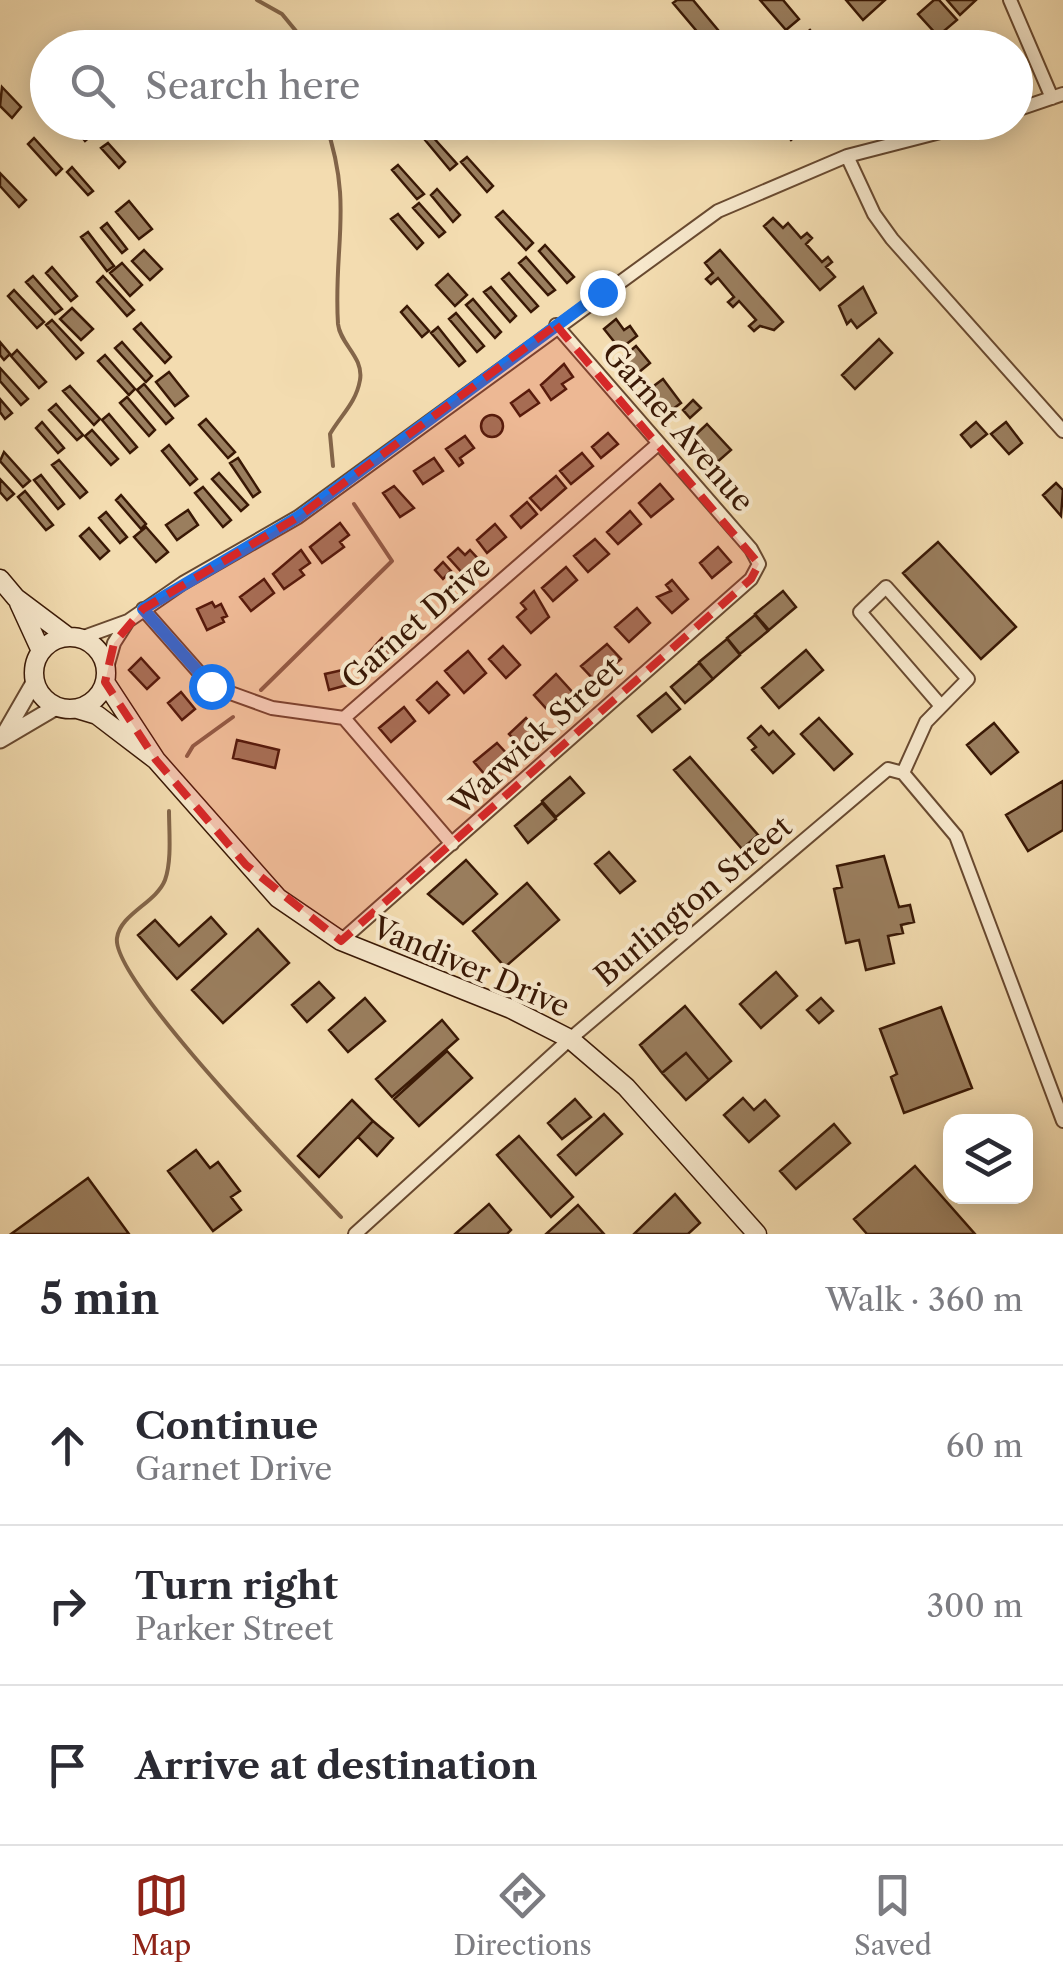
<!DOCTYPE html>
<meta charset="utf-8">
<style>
body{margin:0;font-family:"Libre Caslon Text",serif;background:#f2f2f3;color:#2b2b33}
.controls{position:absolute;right:30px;bottom:30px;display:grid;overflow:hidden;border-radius:20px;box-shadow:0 5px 25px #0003}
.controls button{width:90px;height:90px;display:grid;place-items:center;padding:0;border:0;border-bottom:2px solid #e1e1e2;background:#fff;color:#2b2b33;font:50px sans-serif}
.stop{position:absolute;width:30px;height:30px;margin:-22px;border:8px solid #1a73e8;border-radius:50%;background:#fff}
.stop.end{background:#1a73e8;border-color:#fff;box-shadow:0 2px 10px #0008}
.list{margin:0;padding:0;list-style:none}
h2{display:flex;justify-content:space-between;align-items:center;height:130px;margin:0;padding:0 40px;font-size:42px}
h2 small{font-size:32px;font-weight:400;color:#7c7c81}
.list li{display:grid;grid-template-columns:65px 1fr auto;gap:30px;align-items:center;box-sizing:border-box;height:160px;padding:0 40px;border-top:2px solid #e1e1e2}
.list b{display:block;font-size:38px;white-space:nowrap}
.list p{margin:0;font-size:32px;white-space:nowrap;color:#7c7c81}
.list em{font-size:32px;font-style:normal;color:#7c7c81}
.icon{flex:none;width:55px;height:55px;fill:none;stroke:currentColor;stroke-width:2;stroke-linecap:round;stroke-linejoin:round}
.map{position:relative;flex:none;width:1063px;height:1234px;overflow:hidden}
.search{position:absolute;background:#fff;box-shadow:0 5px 25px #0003;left:30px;right:30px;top:30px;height:110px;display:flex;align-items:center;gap:25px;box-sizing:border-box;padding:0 35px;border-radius:55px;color:#7c7c81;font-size:38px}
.sheet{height:610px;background:#fff}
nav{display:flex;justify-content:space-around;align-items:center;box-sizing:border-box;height:140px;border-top:2px solid #e1e1e2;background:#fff;font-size:28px;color:#7c7c81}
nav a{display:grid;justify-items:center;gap:5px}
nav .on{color:#8f2418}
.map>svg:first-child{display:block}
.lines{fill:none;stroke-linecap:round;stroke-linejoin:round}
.stream{stroke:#836549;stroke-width:4}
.building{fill:#9a7e5e;stroke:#391805;stroke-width:2.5}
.minor-casing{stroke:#684930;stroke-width:16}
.tertiary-casing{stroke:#684930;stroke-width:19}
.secondary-casing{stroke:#391805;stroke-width:21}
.minor{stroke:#f7e8cc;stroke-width:12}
.tertiary{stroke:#f7e8cc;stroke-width:15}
.secondary{stroke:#f7e8cc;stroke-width:18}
.route{stroke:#1a73e8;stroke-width:12}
.marked{fill:#d62828;fill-opacity:0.2;stroke:#d62828;stroke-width:8;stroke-dasharray:20 12;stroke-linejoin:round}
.labels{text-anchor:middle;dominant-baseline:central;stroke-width:8;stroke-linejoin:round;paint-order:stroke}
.street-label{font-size:30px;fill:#391805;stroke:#f7e8cc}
</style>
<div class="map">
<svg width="1063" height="1234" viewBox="0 0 1063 1234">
<rect width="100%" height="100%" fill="#f3dcb0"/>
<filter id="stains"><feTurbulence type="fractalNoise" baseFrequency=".002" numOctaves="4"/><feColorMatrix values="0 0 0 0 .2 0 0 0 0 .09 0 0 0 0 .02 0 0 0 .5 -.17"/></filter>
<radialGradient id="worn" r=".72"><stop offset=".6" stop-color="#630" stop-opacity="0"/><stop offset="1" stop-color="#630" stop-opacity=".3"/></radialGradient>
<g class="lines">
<path class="stream" d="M257,0L282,14L310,48
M325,122C354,205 333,245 338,324C340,344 364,357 360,380C356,403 341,415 330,434L333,466
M261,690L392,561L354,504
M187,756L193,746L233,717
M169,811C169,831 172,861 165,880C156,903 120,914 117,938C111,980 304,1177 341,1217"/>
</g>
<path class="building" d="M677,0H693L733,48H711L673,3Z
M760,0H783L799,19L786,30Z
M846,0H885L863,20Z
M934,0H939L957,20L938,36L918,14Z
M947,0H976L960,15Z
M810,30L825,48H802L796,41Z
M2,87L21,107L12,118L0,106Z
M70,122H91L98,130L85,141Z
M776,122H799L804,129L791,140Z
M431,135L457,164L450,170L425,140Z
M34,138L62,169L56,175L28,144Z
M108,143L125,162L119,168L101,148Z
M467,157L493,186L487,192L461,162Z
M398,165L424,194L417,199L392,170Z
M72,167L93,191L88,195L67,172Z
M0,173L26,200L19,207L0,186Z
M437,189L460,215L453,222L431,195Z
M129,201L152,229L139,239L116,212Z
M419,203L445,232L439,237L413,208Z
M503,211L533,243L526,250L496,217Z
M398,214L423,243L417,249L391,219Z
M773,218L783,228L788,223L801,238L807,233L812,238L806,244L822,262L828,257L832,262L826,267L835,277L820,290L764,226Z
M107,223L127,249L122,253L101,228Z
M88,232L114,266L107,271L81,237Z
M545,245L574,277L567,283L539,251Z
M144,250L162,269L150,280L132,261Z
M720,250L783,322L774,330L760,326L754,331L749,326L756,320L739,301L733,307L728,302L734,297L718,278L711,284L706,279L713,273L705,263Z
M526,257L555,290L548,295L519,263Z
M122,263L142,285L130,296L110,273Z
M52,267L77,296L71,301L46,273Z
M509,273L538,306L531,312L502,279Z
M448,274L467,295L455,306L436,285Z
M33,276L62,309L55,314L26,282Z
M103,276L134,310L127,316L97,282Z
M491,287L516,316L510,322L484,292Z
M863,287L876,313L857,328L851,320L847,324L839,306Z
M14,290L44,322L37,328L8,296Z
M473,299L501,332L495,338L466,305Z
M407,306L429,331L422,337L401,312Z
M72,308L93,329L81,340L60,319Z
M456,313L484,346L477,352L449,319Z
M616,319L624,330L630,326L637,336L620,349L604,329Z
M52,320L83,353L76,359L46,325Z
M141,323L171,357L165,363L134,329Z
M438,327L465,361L459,366L431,333Z
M879,339L892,353L855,389L842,375Z
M0,342L10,354L4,360L0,355Z
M122,342L152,376L146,382L115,348Z
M636,346L650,363L638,373L624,356Z
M17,350L46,382L39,388L11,356Z
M105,355L135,389L129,395L98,361Z
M564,364L573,377L562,384L566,389L551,400L541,385Z
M0,368L28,399L21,405L0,381Z
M169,372L188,396L175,406L156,382Z
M663,379L681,403L669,412L651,388Z
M144,384L173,418L166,424L137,390Z
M70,386L100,419L94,425L63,391Z
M529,390L539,403L520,416L511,403Z
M127,397L155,430L149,436L120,403Z
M0,399L12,413L5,419L0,412Z
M693,400L701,408L690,418L683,410Z
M56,404L83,435L77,440L49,410Z
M109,414L137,447L130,453L102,420Z
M481 426a11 11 0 1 1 22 0a11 11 0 1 1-22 0Z
M206,419L235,452L228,458L199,425Z
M42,422L64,448L58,453L36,428Z
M976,422L987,434L971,447L961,435Z
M1006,422L1022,443L1009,454L991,434Z
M707,424L731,450L715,464L692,438Z
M92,430L118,459L111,465L85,436Z
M608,433L618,444L601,458L592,447Z
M465,436L474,448L460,458L463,463L459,466L446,449Z
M169,445L197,479L190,485L162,451Z
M4,452L30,481L23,487L0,461Z
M582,453L593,466L571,484L560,471Z
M238,458L260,492L253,497L230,463Z
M434,458L443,471L423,484L414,471Z
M59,460L87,492L80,498L52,465Z
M219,473L248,505L241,511L212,479Z
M41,475L64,504L58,509L34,480Z
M556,476L566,488L541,510L530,498Z
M0,479L14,494L7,500L0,492Z
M1056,483L1063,490L1061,516L1043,495Z
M660,484L673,499L651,517L639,503Z
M394,486L414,508L400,517L383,493Z
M203,487L231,520L223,527L195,493Z
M25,491L53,525L46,530L18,497Z
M121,495L146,524L141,529L116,500Z
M527,502L537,514L521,528L511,516Z
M188,510L198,525L177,540L166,525Z
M630,511L641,524L618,544L607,532Z
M106,512L127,537L120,543L99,518Z
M340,523L349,535L340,542L344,547L322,563L310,547Z
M495,524L506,537L487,553L477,540Z
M146,527L168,552L156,562L134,537Z
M89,528L109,551L100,559L80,536Z
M595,539L609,554L588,572L574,556Z
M938,542L1016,627L981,659L903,573Z
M718,547L731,562L712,578L700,563Z
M458,548L465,555L470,550L481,562L465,576L448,557Z
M301,550L310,563L300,570L304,575L284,589L273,574Z
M443,562L451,571L443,579L435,570Z
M566,567L577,580L553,601L542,588Z
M264,579L274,593L251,611L240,597Z
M672,580L688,599L672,613L657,597L671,591L666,585Z
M534,591L549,617L531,633L517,617L526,609L521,603Z
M783,591L796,607L769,630L755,614Z
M212,602L215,607L221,604L227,616L222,618L224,622L207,630L197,609Z
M637,608L650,623L629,642L615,627Z
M755,615L768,631L740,654L727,638Z
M382,638L395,649L378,667L366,656Z
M727,639L740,655L713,679L699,662Z
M607,644L621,659L595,681L581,666Z
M503,646L520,665L506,678L489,659Z
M806,650L823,670L779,708L762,688Z
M468,651L486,673L464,693L445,671Z
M141,658L159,678L147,689L129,670Z
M699,663L713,679L685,703L671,687Z
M347,669L351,684L329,690L325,674Z
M556,674L575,695L552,715L534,695Z
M437,682L449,695L429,713L417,700Z
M181,692L195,709L182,720L168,703Z
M666,693L680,709L652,732L638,716Z
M404,707L415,721L391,742L379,728Z
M526,718L537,730L520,746L509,734Z
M819,718L852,754L834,770L801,734Z
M994,723L1018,752L991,774L967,745Z
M761,726L769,735L773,731L794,754L773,773L752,750L756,747L748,738Z
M237,740L279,750L275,768L233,758Z
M497,743L509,756L486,776L474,762Z
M690,757L758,835L742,849L674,770Z
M570,777L584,793L556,817L542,801Z
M1063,781V830L1028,851L1006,815Z
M542,803L556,819L528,843L515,826Z
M609,852L635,881L620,893L595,864Z
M884,856L899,907L910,905L914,922L901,925L903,933L888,936L894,963L866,970L859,940L846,943L834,889L842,887L837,866Z
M466,860L497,894L463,924L428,894Z
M527,883L559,920L505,967L473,931Z
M211,917L226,934L177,979L138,935L155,920L179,946Z
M258,929L289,963L223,1023L192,990Z
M776,972L797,996L761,1028L740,1004Z
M319,982L334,998L307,1022L292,1005Z
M365,998L385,1021L348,1052L329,1030Z
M821,998L833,1011L819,1023L807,1010Z
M685,1006L731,1061L709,1080L686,1053L662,1073L640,1045Z
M941,1007L972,1088L904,1113L891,1077L897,1074L880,1029Z
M442,1020L458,1039L392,1097L376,1079Z
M447,1051L472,1078L419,1126L394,1099Z
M686,1053L709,1080L686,1100L662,1073Z
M743,1098L754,1110L765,1100L779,1116L749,1142L724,1115Z
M575,1099L591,1117L562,1139L548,1123Z
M352,1100L373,1121L319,1177L298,1156Z
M604,1114L622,1134L576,1175L558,1155Z
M373,1121L393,1138L377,1156L358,1137Z
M834,1124L850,1143L796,1189L780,1171Z
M519,1136L573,1197L551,1217L497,1155Z
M196,1150L210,1168L218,1162L240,1191L231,1197L241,1210L213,1231L168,1171Z
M915,1166L975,1234H867L854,1219Z
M88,1178L129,1234H11Z
M675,1194L700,1223L688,1234H634Z
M489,1204L511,1230L507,1234H455Z
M578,1205L604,1234H546Z"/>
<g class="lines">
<defs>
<path id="minor" d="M1010,0L1052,98
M1016,110L1063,94
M847,156L874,214L892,239L1063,431
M143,609L211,686L272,708L344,718L658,444
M81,638L128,621L183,583L298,517L718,211L847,156L979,122
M106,671L114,643L128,621
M344,718L452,844
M903,773L926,722L968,679L886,587L860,612L941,706
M341,941L751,579L759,564L751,549L556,325
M355,1234L570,1039L888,769L903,773L956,836L1063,1121"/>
<path id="tertiary" d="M5,733L35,681
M0,740L56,707"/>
<path id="secondary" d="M0,579L16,598L68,637
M19,603L41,651
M34 673a36 36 0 1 1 72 0a36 36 0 1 1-72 0Z
M105,682L156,760L278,898L341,941L511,1009L570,1039L626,1087L757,1234
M77,709L97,715L156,760"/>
</defs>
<use href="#minor" class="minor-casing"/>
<use href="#tertiary" class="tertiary-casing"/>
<use href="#secondary" class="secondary-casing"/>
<use href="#minor" class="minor"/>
<use href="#tertiary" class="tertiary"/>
<use href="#secondary" class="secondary"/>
</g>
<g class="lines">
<path class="route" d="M211,686L143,609L298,517L602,292"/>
</g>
<path class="marked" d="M556,325L759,564L751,579L341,941L246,865L156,760L105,682L114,643L143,609L298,517Z"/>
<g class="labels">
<g class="street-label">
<text transform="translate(678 427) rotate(49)">Garnet Avenue</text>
<text transform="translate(416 622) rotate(-41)">Garnet Drive</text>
<text transform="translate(536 736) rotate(-42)">Warwick Street</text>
<text transform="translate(693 901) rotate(-40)">Burlington Street</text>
<text transform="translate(471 967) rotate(23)">Vandiver Drive</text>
</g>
</g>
<rect width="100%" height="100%" filter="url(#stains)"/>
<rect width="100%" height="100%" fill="url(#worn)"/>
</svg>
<div class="controls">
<button><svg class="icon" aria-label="layers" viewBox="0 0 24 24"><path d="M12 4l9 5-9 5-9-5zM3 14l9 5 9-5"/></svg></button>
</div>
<div class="stop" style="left:211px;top:686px"></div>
<div class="stop end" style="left:602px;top:292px"></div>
<div class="search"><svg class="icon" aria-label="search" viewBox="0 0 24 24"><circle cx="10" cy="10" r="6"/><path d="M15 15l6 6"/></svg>Search here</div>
</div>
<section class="sheet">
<h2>5 min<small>Walk · 360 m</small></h2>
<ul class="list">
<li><svg class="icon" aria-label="ahead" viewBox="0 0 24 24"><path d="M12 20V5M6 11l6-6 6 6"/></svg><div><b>Continue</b><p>Garnet Drive</p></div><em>60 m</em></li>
<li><svg class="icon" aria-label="right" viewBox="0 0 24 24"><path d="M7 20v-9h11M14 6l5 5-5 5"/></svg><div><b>Turn right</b><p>Parker Street</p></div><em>300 m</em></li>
<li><svg class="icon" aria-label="arrive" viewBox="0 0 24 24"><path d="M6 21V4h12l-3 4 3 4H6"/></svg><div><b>Arrive at destination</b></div></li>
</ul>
</section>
<nav>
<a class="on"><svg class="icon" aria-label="map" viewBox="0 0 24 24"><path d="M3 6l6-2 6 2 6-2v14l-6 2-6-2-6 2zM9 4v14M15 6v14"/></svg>Map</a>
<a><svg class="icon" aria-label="directions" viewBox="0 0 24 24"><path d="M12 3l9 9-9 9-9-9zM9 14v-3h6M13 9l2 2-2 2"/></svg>Directions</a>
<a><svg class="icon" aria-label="saved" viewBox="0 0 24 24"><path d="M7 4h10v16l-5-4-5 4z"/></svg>Saved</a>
</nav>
